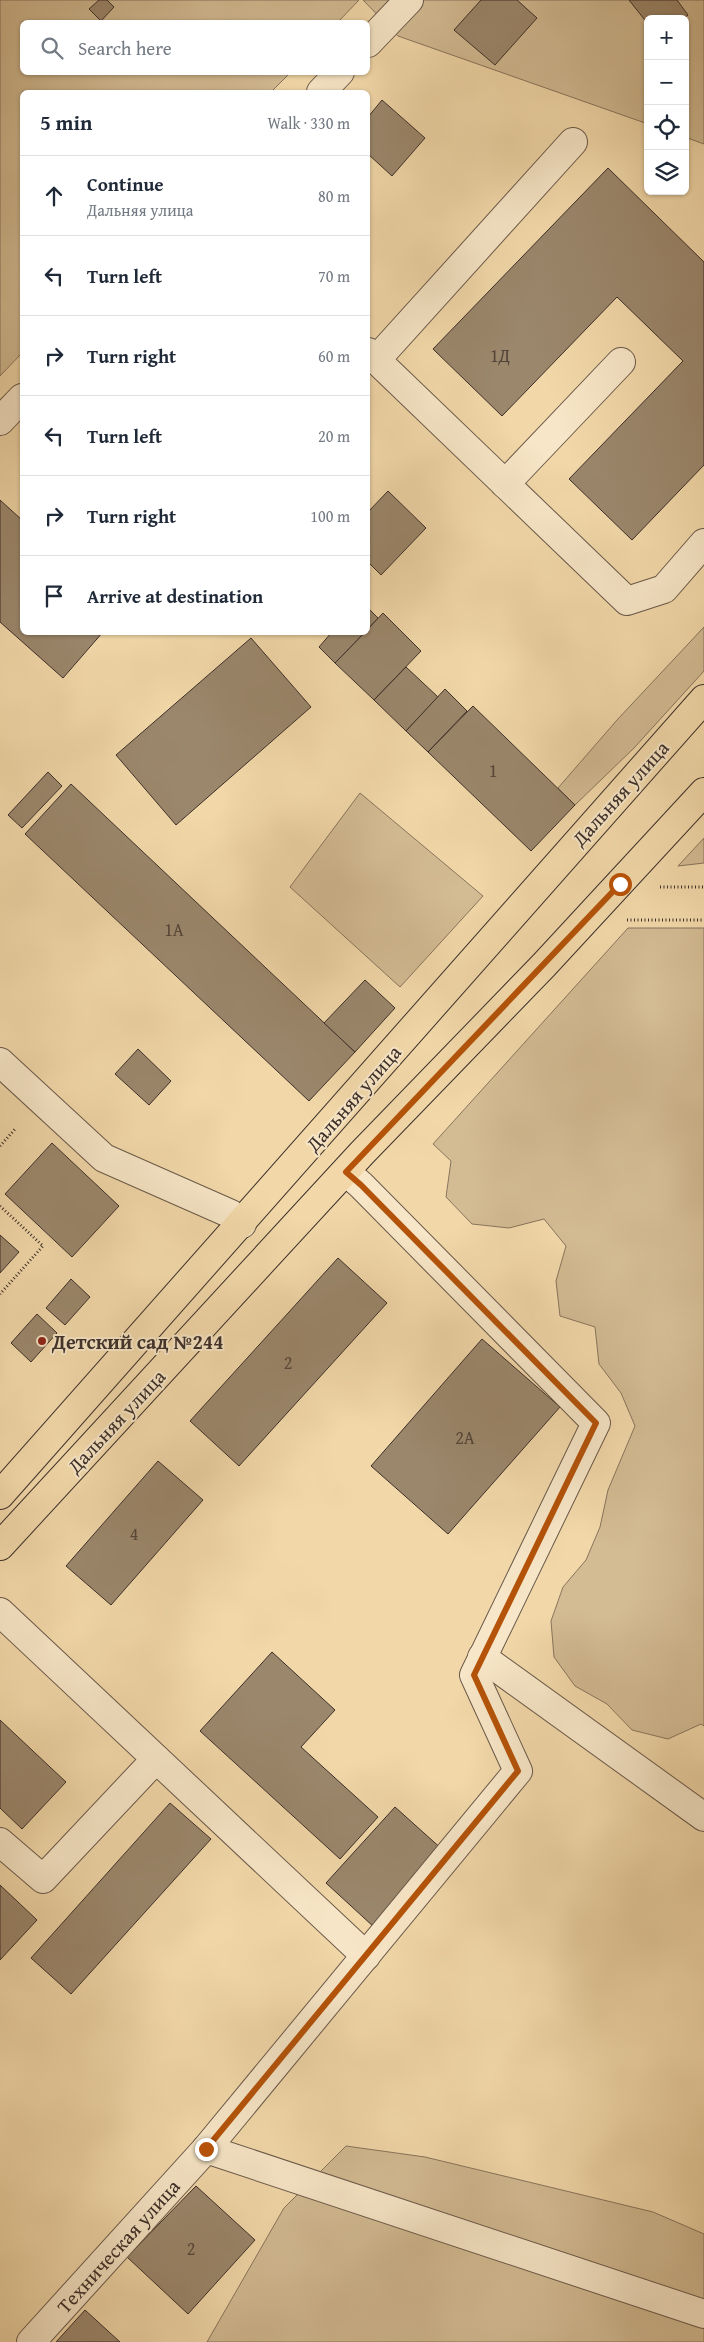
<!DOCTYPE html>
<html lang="en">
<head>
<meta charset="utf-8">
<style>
	:root { --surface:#fff; --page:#f6f6f7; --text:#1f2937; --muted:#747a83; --line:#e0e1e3 }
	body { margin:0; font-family:"Gentium Book Plus",serif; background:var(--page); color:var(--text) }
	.controls { position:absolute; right:15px; top:15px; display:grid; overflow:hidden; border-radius:8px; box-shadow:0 1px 4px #0004 }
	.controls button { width:45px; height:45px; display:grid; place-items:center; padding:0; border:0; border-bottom:1px solid var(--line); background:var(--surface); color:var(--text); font:25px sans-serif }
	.stop { position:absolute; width:15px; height:15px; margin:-11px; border:4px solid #b45309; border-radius:50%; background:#fff }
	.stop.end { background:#b45309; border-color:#fff; box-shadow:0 1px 5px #0008 }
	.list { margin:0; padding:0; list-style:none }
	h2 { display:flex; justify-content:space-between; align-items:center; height:65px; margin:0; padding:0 20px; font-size:21px }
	h2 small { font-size:16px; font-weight:400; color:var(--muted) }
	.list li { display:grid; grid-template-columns:32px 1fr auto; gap:15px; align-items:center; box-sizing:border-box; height:80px; padding:0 20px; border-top:1px solid var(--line) }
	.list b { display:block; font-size:19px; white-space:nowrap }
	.list p { margin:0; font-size:16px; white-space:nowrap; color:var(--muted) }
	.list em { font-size:16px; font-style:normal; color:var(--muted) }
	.icon { flex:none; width:28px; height:28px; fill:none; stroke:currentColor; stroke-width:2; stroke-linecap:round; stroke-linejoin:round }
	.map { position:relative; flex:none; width:704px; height:2342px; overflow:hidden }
	.search { position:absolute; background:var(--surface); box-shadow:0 1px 4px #0004; left:20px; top:20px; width:350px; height:55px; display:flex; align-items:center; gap:12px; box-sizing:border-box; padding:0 18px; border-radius:8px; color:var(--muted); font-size:19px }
	.panel { position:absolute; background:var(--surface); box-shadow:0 1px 4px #0004; left:20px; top:90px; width:350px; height:545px; border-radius:8px }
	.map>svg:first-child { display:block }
	.green { fill:#d3bb93; stroke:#88755e }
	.building { fill:#9b876c; stroke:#3c2f2a }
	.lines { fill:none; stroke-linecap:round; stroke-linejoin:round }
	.minor-casing { stroke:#6a594a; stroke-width:30 }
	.major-casing { stroke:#3c2f2a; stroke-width:30 }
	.path { stroke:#3c2f2a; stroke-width:3; stroke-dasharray:1 2.5; stroke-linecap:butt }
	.minor { stroke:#f7e6c7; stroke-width:28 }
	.major { stroke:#f2d8a9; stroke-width:28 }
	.route { stroke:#b45309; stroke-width:6 }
	.poi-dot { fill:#8f2418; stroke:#f7e6c7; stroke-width:2 }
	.labels { text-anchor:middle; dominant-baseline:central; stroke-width:4; stroke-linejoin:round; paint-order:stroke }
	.number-label { font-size:18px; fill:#54453a }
	.street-label { font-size:20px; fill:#3c2f2a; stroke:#f7e6c7 }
	.poi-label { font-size:20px; font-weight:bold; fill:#3c2f2a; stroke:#f7e6c7; text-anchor:start }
</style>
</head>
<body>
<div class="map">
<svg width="704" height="2342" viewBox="0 0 704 2342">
	<rect width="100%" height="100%" fill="#f2d8a9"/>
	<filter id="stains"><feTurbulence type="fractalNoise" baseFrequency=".004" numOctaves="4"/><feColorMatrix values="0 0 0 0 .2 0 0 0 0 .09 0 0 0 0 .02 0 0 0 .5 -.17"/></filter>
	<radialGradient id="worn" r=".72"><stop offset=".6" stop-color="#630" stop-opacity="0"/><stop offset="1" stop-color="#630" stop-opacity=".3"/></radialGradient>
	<g class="green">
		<polygon points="0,0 359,0 338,22 22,22 22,72 290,73 271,92 22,92 22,353 0,376"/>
		<polygon points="363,0 704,0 704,144 685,137 685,19 648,19 648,124 398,36"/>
		<polygon points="704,627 704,671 634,748 575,805 558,788 617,720"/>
		<polygon points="360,793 483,896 400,987 290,887"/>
		<polygon points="704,838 704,863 678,866"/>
		<polygon points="628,928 704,928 704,1726 701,1724 668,1739 632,1730 607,1704 575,1686 554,1657 551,1621 563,1587 586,1560 600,1527 608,1490 635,1426 621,1393 599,1364 595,1327 560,1316 556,1281 566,1246 544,1219 509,1228 472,1224 446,1197 451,1161 433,1144"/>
		<polygon points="346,2146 425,2157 653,2212 704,2234 704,2342 207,2342 284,2208"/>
	</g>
	<g class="building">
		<polygon points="99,0 107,0 114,7 101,21 89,9"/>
		<polygon points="481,0 517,0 537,18 495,65 454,30"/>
		<polygon points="629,0 677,0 688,15 683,19 648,19 648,24"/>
		<polygon points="382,100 425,138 392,176 368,154 368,117"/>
		<polygon points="608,168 704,262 704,465 632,540 569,479 683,361 617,297 502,416 433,349"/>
		<polygon points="388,491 426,528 381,575 368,562 368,512"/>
		<polygon points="0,500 22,520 22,632 103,632 63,678 0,622"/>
		<polygon points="368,608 378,618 368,629"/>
		<polygon points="383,613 421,651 374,700 335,663 365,632 368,632 368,629"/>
		<polygon points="332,632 365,632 335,663 319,647"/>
		<polygon points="251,638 311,707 176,825 116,755"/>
		<polygon points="406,667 438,697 406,731 374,700"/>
		<polygon points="445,689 467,711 428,752 406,731"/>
		<polygon points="473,706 575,805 531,851 428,752"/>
		<polygon points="48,772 62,786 22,828 8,815"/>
		<polygon points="71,784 355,1052 309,1101 25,834"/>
		<polygon points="365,980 395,1008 355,1052 324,1023"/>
		<polygon points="138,1049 171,1081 149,1105 115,1074"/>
		<polygon points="52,1143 119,1206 72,1257 5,1194"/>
		<polygon points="0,1235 19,1252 0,1273"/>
		<polygon points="338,1258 387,1303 239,1466 190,1421"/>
		<polygon points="71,1279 90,1297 65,1325 46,1308"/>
		<polygon points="37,1314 57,1333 31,1362 11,1343"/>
		<polygon points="482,1339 560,1407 448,1534 371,1466"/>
		<polygon points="158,1461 203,1500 111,1605 66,1566"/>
		<polygon points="272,1652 335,1710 301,1747 378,1817 340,1859 200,1731"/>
		<polygon points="0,1720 66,1782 22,1829 0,1808"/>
		<polygon points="170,1803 211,1839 71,1994 31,1958"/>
		<polygon points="395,1807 444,1851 375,1928 326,1883"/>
		<polygon points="0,1885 37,1920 0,1960"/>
		<polygon points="196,2186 255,2240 188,2314 127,2257"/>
		<polygon points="85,2310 120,2342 56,2342"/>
	</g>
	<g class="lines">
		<defs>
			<g id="minor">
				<polyline points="368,43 409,0"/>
				<polyline points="321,92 340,72"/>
				<polyline points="368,352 627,601 664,589 704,543"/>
				<polyline points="376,360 573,142"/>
				<polyline points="0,421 22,398"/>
				<polyline points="505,484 621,362"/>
				<polyline points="0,1062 104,1158 231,1214 242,1224"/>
				<polyline points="0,1612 366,1956"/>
				<polyline points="482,1657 704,1817"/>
				<polyline points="0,1842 43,1879 156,1759"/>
				<polyline points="206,2149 704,2314"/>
				<polyline points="31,2342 206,2149 518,1771 474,1675 596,1423 361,1185 346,1172"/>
			</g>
			<g id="major">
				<polyline points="0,1495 704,699"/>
				<polyline points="0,1546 362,1153 544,965 704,792"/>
			</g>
		</defs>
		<use href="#minor" class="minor-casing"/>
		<use href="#major" class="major-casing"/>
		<g class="path">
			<polyline points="660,887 704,887"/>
			<polyline points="627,920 704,920"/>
			<polyline points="0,1146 16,1128"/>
			<polyline points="0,1206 43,1246 0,1294"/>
		</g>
		<use href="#minor" class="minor"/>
		<use href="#major" class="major"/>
	</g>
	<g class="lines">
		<polyline class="route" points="206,2149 518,1771 474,1675 596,1423 361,1185 346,1172 620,884"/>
	</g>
	<circle class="poi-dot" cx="42" cy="1341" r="5"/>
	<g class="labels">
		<g class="number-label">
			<text x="500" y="355">1Д</text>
			<text x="493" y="770">1</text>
			<text x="174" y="929">1А</text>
			<text x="288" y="1362">2</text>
			<text x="465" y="1437">2А</text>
			<text x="134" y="1533">4</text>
			<text x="191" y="2248">2</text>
		</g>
		<g class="street-label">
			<text transform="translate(620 793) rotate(-48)">Дальняя улица</text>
			<text transform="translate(353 1098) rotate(-49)">Дальняя улица</text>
			<text transform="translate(116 1421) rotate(-47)">Дальняя улица</text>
			<text transform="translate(118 2246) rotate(-48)">Техническая улица</text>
		</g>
		<g class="poi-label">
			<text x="52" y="1341">Детский сад №244</text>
		</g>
	</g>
	<rect width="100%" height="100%" filter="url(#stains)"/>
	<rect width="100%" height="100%" fill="url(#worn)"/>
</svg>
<div class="controls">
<button>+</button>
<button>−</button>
<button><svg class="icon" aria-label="locate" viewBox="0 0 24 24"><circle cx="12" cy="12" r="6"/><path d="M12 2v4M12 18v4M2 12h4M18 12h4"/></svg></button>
<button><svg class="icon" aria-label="layers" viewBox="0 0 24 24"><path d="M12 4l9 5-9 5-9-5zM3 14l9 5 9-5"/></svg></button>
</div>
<div class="stop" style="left:620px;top:884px"></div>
<div class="stop end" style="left:206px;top:2149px"></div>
<div class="search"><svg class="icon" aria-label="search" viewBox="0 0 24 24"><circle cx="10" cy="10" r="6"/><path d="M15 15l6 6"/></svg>Search here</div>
<section class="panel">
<h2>5 min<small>Walk · 330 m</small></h2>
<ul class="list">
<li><svg class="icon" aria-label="ahead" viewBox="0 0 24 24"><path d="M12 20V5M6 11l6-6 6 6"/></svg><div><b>Continue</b><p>Дальняя улица</p></div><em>80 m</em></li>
<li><svg class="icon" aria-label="left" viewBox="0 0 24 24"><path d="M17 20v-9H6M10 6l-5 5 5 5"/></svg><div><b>Turn left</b></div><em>70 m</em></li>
<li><svg class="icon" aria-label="right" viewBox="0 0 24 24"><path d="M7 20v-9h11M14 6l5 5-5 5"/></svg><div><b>Turn right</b></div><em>60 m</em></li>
<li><svg class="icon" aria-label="left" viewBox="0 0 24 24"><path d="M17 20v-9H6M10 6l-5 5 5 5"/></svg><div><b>Turn left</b></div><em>20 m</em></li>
<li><svg class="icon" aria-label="right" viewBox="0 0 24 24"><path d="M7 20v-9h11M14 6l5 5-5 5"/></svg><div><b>Turn right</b></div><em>100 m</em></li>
<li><svg class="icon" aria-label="arrive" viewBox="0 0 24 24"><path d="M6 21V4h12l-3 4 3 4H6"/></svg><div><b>Arrive at destination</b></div></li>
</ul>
</section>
</div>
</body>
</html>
